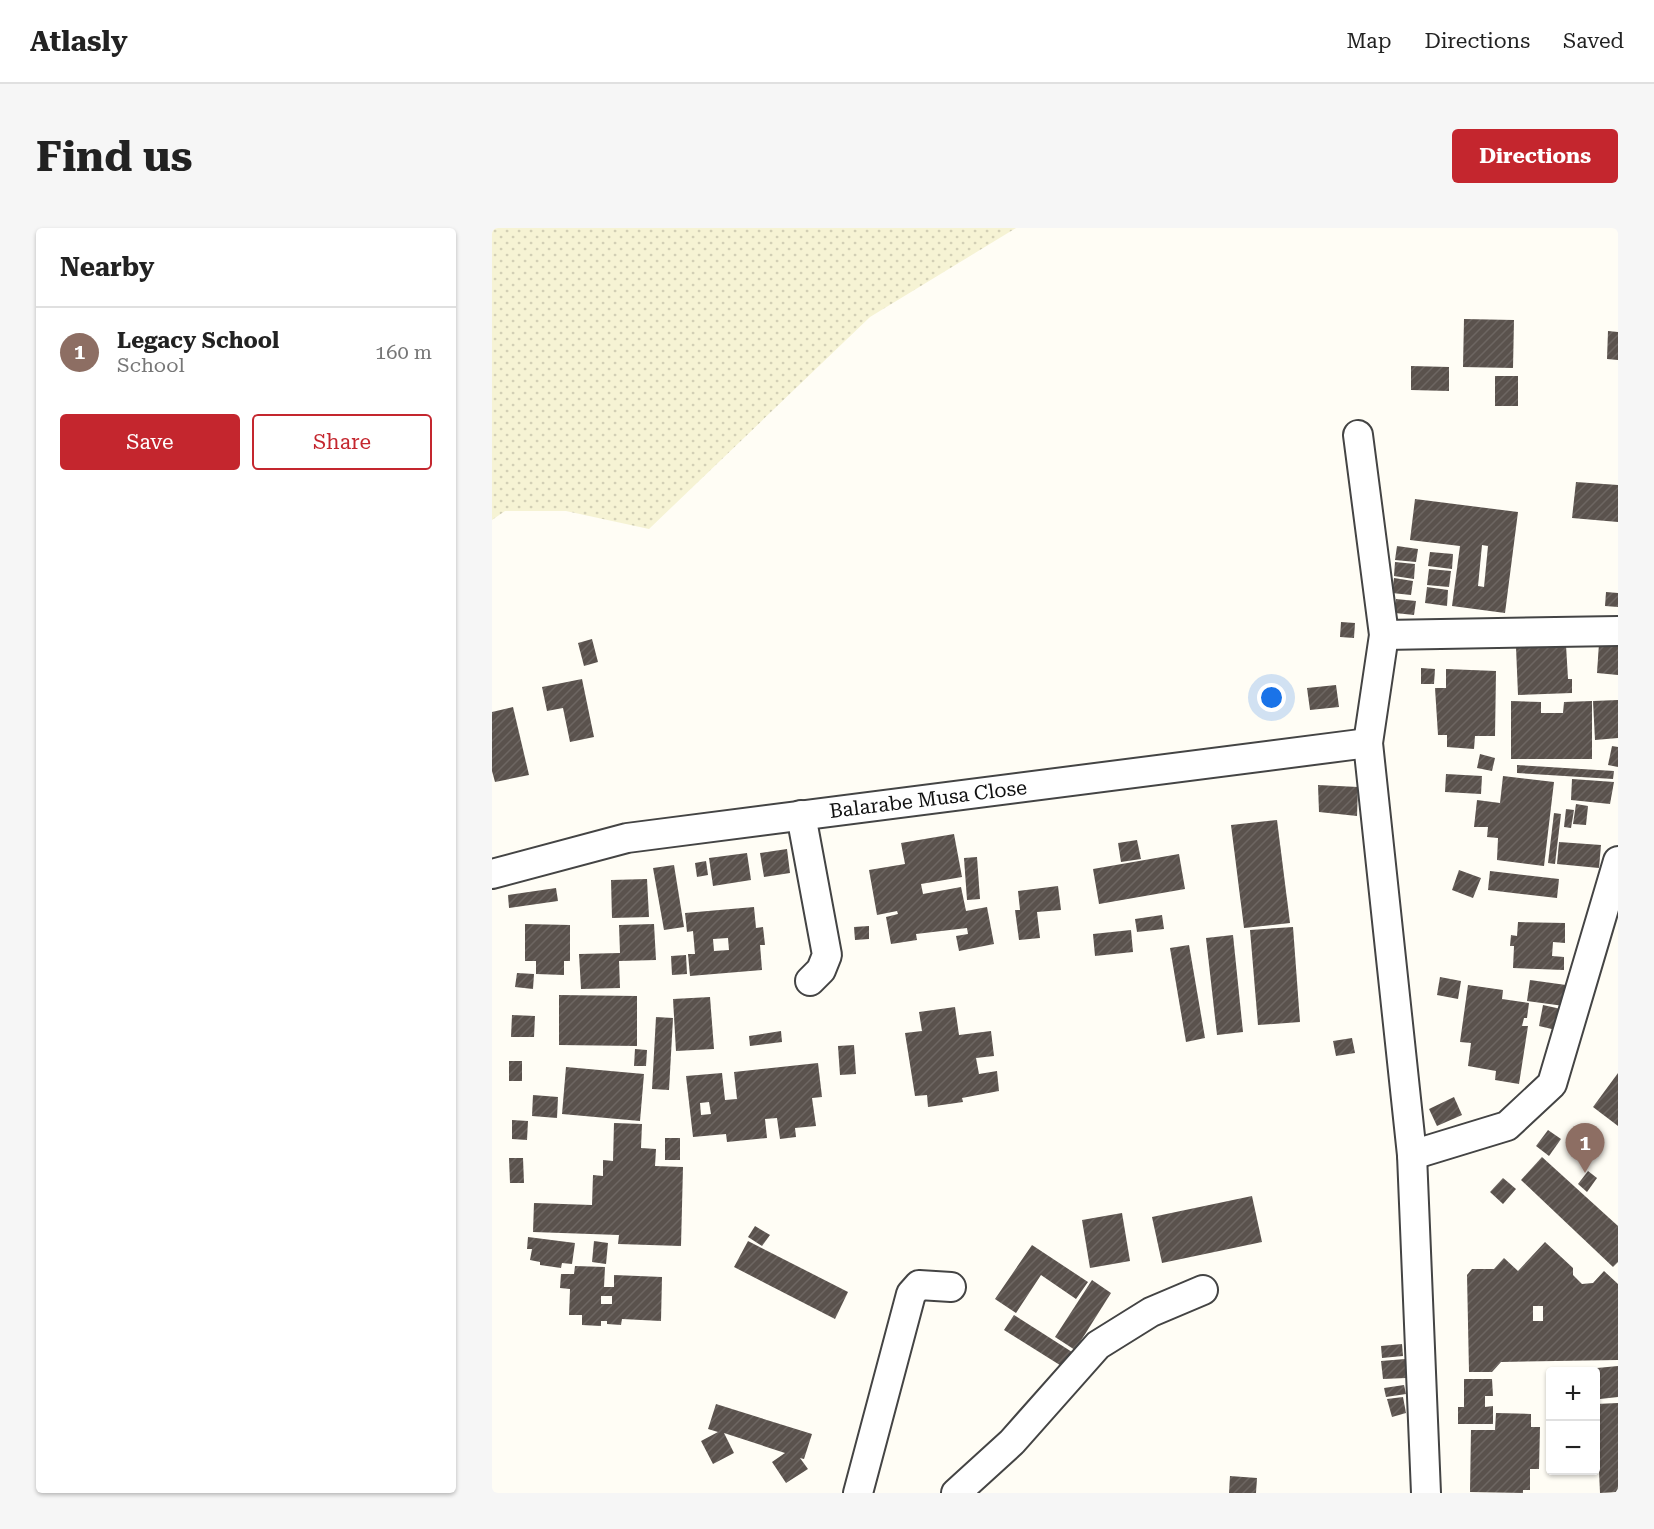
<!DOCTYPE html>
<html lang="en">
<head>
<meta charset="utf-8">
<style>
	:root { --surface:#fff; --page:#f6f6f6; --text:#222; --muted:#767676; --line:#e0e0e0; --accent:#c4262e }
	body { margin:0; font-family:"Roboto Serif",serif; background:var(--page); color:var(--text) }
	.controls { position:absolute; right:18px; bottom:18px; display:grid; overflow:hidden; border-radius:6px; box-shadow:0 2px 4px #0004 }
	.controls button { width:54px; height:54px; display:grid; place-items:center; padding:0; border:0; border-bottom:2px solid var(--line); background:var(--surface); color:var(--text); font:30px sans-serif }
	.you { position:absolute; left:780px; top:470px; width:21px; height:21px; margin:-15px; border:4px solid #fff; border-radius:50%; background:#1a73e8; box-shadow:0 0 0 9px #1a73e833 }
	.badge { display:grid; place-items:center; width:39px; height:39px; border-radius:50%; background:var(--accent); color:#fff; font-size:20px; font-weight:700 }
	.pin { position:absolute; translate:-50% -50px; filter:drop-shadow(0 2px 3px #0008) }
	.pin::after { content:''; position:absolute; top:32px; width:21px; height:18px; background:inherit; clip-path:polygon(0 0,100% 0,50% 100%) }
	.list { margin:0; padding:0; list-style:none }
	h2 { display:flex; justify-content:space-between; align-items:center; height:78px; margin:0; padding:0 24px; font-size:26px }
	h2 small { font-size:20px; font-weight:400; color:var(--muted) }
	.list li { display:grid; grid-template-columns:39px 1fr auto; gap:18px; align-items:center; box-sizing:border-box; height:90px; padding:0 24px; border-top:2px solid var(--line) }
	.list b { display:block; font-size:22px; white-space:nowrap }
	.list p { margin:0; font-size:20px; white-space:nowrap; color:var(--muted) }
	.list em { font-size:20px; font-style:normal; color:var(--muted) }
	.actions { display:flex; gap:12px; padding:18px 24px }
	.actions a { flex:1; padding:14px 0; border:2px solid var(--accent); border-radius:6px; text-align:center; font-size:21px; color:var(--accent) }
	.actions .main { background:var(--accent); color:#fff }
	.map { position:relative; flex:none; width:1126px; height:1265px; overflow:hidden; border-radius:6px }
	header { display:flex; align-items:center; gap:36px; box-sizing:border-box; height:84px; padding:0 30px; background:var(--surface); border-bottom:2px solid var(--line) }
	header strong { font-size:28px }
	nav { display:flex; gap:33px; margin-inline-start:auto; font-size:21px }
	.intro { display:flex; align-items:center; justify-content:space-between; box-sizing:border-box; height:144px; padding:0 36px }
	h1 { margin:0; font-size:42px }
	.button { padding:15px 27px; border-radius:6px; background:var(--accent); color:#fff; font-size:21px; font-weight:700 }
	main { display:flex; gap:36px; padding:0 36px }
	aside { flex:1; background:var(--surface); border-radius:6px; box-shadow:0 2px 4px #0004 }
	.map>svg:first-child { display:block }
	.farmland { fill:url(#farmland-dots) }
	.building { fill:url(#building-hatch); fill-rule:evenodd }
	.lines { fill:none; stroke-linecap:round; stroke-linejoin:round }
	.minor-casing { stroke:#444; stroke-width:32 }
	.minor { stroke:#fff; stroke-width:28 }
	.labels { text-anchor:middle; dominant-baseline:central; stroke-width:6; stroke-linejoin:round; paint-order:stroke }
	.street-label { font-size:20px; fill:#111; stroke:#fff }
</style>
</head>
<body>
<header>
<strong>Atlasly</strong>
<nav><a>Map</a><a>Directions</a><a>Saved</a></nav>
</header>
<div class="intro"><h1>Find us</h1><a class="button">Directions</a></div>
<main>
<aside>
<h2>Nearby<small></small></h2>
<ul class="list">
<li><span class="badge" style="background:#8d6e63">1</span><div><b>Legacy School</b><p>School</p></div><em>160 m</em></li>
</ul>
<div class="actions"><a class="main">Save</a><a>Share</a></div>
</aside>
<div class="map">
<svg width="1126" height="1265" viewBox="0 0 1126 1265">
	<defs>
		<pattern id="farmland-dots" width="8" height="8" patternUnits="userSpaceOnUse" patternTransform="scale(1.5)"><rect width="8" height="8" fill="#f6f3d4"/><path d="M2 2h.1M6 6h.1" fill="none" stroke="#d2cfb5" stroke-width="1.8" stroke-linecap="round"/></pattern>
		<pattern id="building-hatch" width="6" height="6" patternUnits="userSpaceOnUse" patternTransform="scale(1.5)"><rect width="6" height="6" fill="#5a524d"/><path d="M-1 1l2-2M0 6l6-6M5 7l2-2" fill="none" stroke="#6d6662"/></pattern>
	</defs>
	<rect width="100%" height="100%" fill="#fffdf5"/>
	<polygon class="farmland" points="0,0 524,0 378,89 157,301 74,283 13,283 0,292"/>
	<g class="building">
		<polygon points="972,91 1022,92 1021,140 971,139"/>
		<polygon points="1116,103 1126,104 1126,132 1115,131"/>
		<polygon points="919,138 957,139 957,163 919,162"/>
		<rect x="1003" y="148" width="23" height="30"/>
		<polygon points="1084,254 1126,257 1126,294 1080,290"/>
		<path d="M923,271l103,13 -13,101 -53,-7 8,-60 -50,-6zM990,317l6,1 -4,41 -6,-1z"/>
		<polygon points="905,318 926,321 924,334 903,332"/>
		<polygon points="938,324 961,326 960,341 936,338"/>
		<polygon points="903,334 923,336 922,351 902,348"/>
		<polygon points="937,341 959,343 957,359 935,357"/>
		<polygon points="902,350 921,353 919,367 900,365"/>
		<polygon points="935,359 956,362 955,378 933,375"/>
		<polygon points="1114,364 1126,365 1126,379 1113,378"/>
		<polygon points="904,371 924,373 922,387 903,385"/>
		<polygon points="849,394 863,395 862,410 848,409"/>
		<polygon points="100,411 106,434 92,438 86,415"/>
		<polygon points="1107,415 1126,417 1126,447 1105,445"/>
		<polygon points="1074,417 1076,451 1080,451 1080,465 1026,467 1024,419"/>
		<polygon points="929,440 943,441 942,456 929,456"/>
		<polygon points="954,441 1004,443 1003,508 983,508 982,521 955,519 955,507 946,507 943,460 954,460"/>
		<polygon points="90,451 102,509 78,514 71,480 55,483 50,459"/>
		<polygon points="844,457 847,479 818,482 815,460"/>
		<polygon points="1126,472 1126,510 1103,512 1101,473"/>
		<polygon points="1019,473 1049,474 1049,485 1071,485 1072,474 1100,473 1100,531 1019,531"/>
		<polygon points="21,479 37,547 3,554 0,543 0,484"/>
		<polygon points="1120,518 1126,519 1126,539 1116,537"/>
		<polygon points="988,526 1003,530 1000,543 985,540"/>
		<polygon points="1025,537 1122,543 1121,551 1025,545"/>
		<polygon points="954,546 990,548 989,566 953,564"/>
		<polygon points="1011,548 1062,554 1052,638 1005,632 1006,610 995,609 996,599 982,599 985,572 1008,575"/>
		<polygon points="1080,551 1122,554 1118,576 1079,572"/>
		<polygon points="826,557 866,559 865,588 827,584"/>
		<polygon points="1084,576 1096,578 1094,597 1081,596"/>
		<polygon points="1074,581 1082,582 1079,600 1072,599"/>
		<polygon points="1062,585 1069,586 1063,636 1056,635"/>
		<polygon points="785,592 798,695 752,700 739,597"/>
		<polygon points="462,606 470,649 429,656 431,666 469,659 474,683 495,679 502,716 467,723 464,708 476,706 475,700 424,706 425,712 399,716 394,689 406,686 405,683 385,687 377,642 413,636 409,615"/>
		<polygon points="645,612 649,631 629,634 626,615"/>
		<polygon points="1067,614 1109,617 1107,640 1065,636"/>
		<polygon points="295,621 298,645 272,649 268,625"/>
		<polygon points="255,625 259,652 221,658 217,630"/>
		<polygon points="687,626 693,661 607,676 601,641"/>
		<polygon points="485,629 488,671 475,672 472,630"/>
		<polygon points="214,633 216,647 205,649 203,635"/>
		<polygon points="182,637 192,699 172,702 161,640"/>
		<polygon points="967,642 989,650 981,670 960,662"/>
		<polygon points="998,643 1067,651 1065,670 996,662"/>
		<polygon points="155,651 157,689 120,690 119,652"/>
		<polygon points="566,658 569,682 545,684 548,710 527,712 523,682 528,682 526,663"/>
		<polygon points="64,660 66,673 17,680 16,667"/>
		<path d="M262,679l2,21 7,-1 2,18h-5l2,25 -72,6 -2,-22h7l-2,-23 -6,1 -2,-19zM236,710l1,12 -15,1 -1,-12z"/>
		<polygon points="670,687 672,701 645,704 643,691"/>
		<polygon points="1026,694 1073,695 1073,715 1061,714 1060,728 1072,729 1072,742 1021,740 1022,718 1018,718 1019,707 1025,708"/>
		<polygon points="33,696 78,697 78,733 72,733 72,747 44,746 44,733 33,733"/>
		<polygon points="162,696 164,732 127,733 128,760 89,761 87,726 128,725 127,697"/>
		<polygon points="377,698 377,711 363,712 362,699"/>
		<polygon points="801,699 808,794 766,797 758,702"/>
		<polygon points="639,702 641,724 603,728 601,706"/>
		<polygon points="741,707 751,804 725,807 714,710"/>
		<polygon points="697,717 713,810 694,814 678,720"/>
		<polygon points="194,727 195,746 180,747 179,728"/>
		<polygon points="25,745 42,746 41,761 23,759"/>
		<polygon points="948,749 969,753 966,771 945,767"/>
		<polygon points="1038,752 1074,757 1072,778 1035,773"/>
		<polygon points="976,757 1011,762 1010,771 1037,775 1035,790 1032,790 1030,798 1036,798 1027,856 1003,852 1004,843 976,838 979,815 968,814"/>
		<polygon points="67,767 145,768 145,818 67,817"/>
		<polygon points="218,769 222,821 184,823 181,771"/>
		<polygon points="1051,777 1069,781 1064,802 1047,798"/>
		<polygon points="463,779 467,807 499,803 502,828 484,830 487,846 505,843 507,863 470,870 471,874 436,879 435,867 423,868 413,805 430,803 427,784"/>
		<polygon points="20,787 43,788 42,809 19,809"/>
		<polygon points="164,789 181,790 177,862 160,861"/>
		<polygon points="289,803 290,814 258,818 257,808"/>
		<polygon points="860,810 863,825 844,828 841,813"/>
		<polygon points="362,817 364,846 348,847 346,818"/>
		<polygon points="143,821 155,822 154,838 142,838"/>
		<rect x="17" y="833" width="13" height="20"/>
		<path d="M326,835l4,34 -10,1 4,28 -21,2 1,9 -16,2 -3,-21 -12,1 2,19 -40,4 -1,-8 -33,3 -7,-61 36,-3 3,27 12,-1 -3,-27zM217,874l2,12 -10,1 -1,-12z"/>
		<polygon points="74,839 152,846 148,893 70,886"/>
		<polygon points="1126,845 1126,898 1101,879"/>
		<polygon points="41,867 66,869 65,890 40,888"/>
		<polygon points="962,869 970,887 945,898 937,881"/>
		<polygon points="20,892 36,893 35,912 20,911"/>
		<polygon points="122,895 150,896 149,920 164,921 163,938 191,939 189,1018 126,1016 127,1007 41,1004 42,975 100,977 101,947 111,948 111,932 121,933"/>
		<polygon points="1056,902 1069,911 1057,928 1044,918"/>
		<rect x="173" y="910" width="15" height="22"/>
		<polygon points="1050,929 1126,998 1126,1034 1121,1039 1029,952"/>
		<polygon points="17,930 31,930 32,955 18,955"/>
		<polygon points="1096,943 1105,950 1095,964 1086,956"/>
		<polygon points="1011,950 1024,961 1011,976 998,964"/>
		<polygon points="760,968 770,1014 670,1035 660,989"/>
		<polygon points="630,985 638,1033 598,1040 590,992"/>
		<polygon points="263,998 278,1007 270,1018 256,1009"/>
		<polygon points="36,1009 83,1015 80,1036 70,1035 69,1040 48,1037 48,1034 38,1032 40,1021 35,1021"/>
		<polygon points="102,1013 116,1015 114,1036 100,1034"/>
		<polygon points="256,1013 356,1064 343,1091 242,1039"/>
		<path d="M1053,1014l28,26v7l9,9 11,-1 11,-12 14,13v76l-117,2 -9,10h-23l-2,-97 5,-6h22l10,-11 14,13zM1041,1078h10v15h-10z"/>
		<polygon points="540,1017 596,1054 584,1071 549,1047 524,1085 503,1071"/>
		<path d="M83,1038l30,1 -1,20h10v-12l48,2 -1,44 -39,-2 -1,6 -14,-1v-3h-6v5l-19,-1v-10h-13l1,-26 -10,-1 1,-14h13zM109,1068h11v8h-11z"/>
		<polygon points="600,1052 619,1065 583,1122 563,1109"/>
		<polygon points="522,1087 580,1124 571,1139 512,1102"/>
		<polygon points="910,1116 911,1128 890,1130 889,1118"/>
		<polygon points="913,1131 914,1150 891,1151 889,1133"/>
		<polygon points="1126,1138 1126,1169 1108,1171 1105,1140"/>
		<polygon points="1055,1146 1058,1146 1058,1178 1057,1178"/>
		<polygon points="972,1151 1000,1151 1001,1168 993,1168 993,1179 1001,1178 1001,1196 966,1196 966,1179 972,1179"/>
		<polygon points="912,1157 914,1166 894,1169 892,1160"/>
		<polygon points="911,1169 914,1185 900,1189 895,1171"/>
		<polygon points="1126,1175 1126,1264 1108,1265 1104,1176"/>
		<polygon points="224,1176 320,1206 312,1231 308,1230 316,1241 294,1255 280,1234 293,1225 232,1205 242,1225 221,1236 209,1213 226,1204 216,1201"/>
		<polygon points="1004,1185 1039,1186 1039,1199 1048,1199 1047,1241 1038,1241 1038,1262 1031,1262 1031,1265 978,1264 979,1202 1003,1202"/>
		<polygon points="738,1248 765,1250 764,1265 737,1265"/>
	</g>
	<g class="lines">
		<defs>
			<g id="minor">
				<polyline points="866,207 892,407 876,515 920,927 934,1265"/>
				<polyline points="892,407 1126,403"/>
				<polyline points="309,587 335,727 329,742 318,753"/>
				<polyline points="0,646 135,610 876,515"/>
				<polyline points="920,927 1015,898 1060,856 1126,633"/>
				<polyline points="366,1265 419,1066 427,1057 459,1059"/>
				<polyline points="464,1265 520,1214 606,1117 659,1084 711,1062"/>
			</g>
		</defs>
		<use href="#minor" class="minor-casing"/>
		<use href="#minor" class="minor"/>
	</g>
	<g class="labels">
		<g class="street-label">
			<text transform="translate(436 571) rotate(-7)">Balarabe Musa Close</text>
		</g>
	</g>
</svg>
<div class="controls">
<button>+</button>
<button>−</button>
</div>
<div class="you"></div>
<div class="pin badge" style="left:1093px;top:945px;background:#8d6e63">1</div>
</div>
</main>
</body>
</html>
